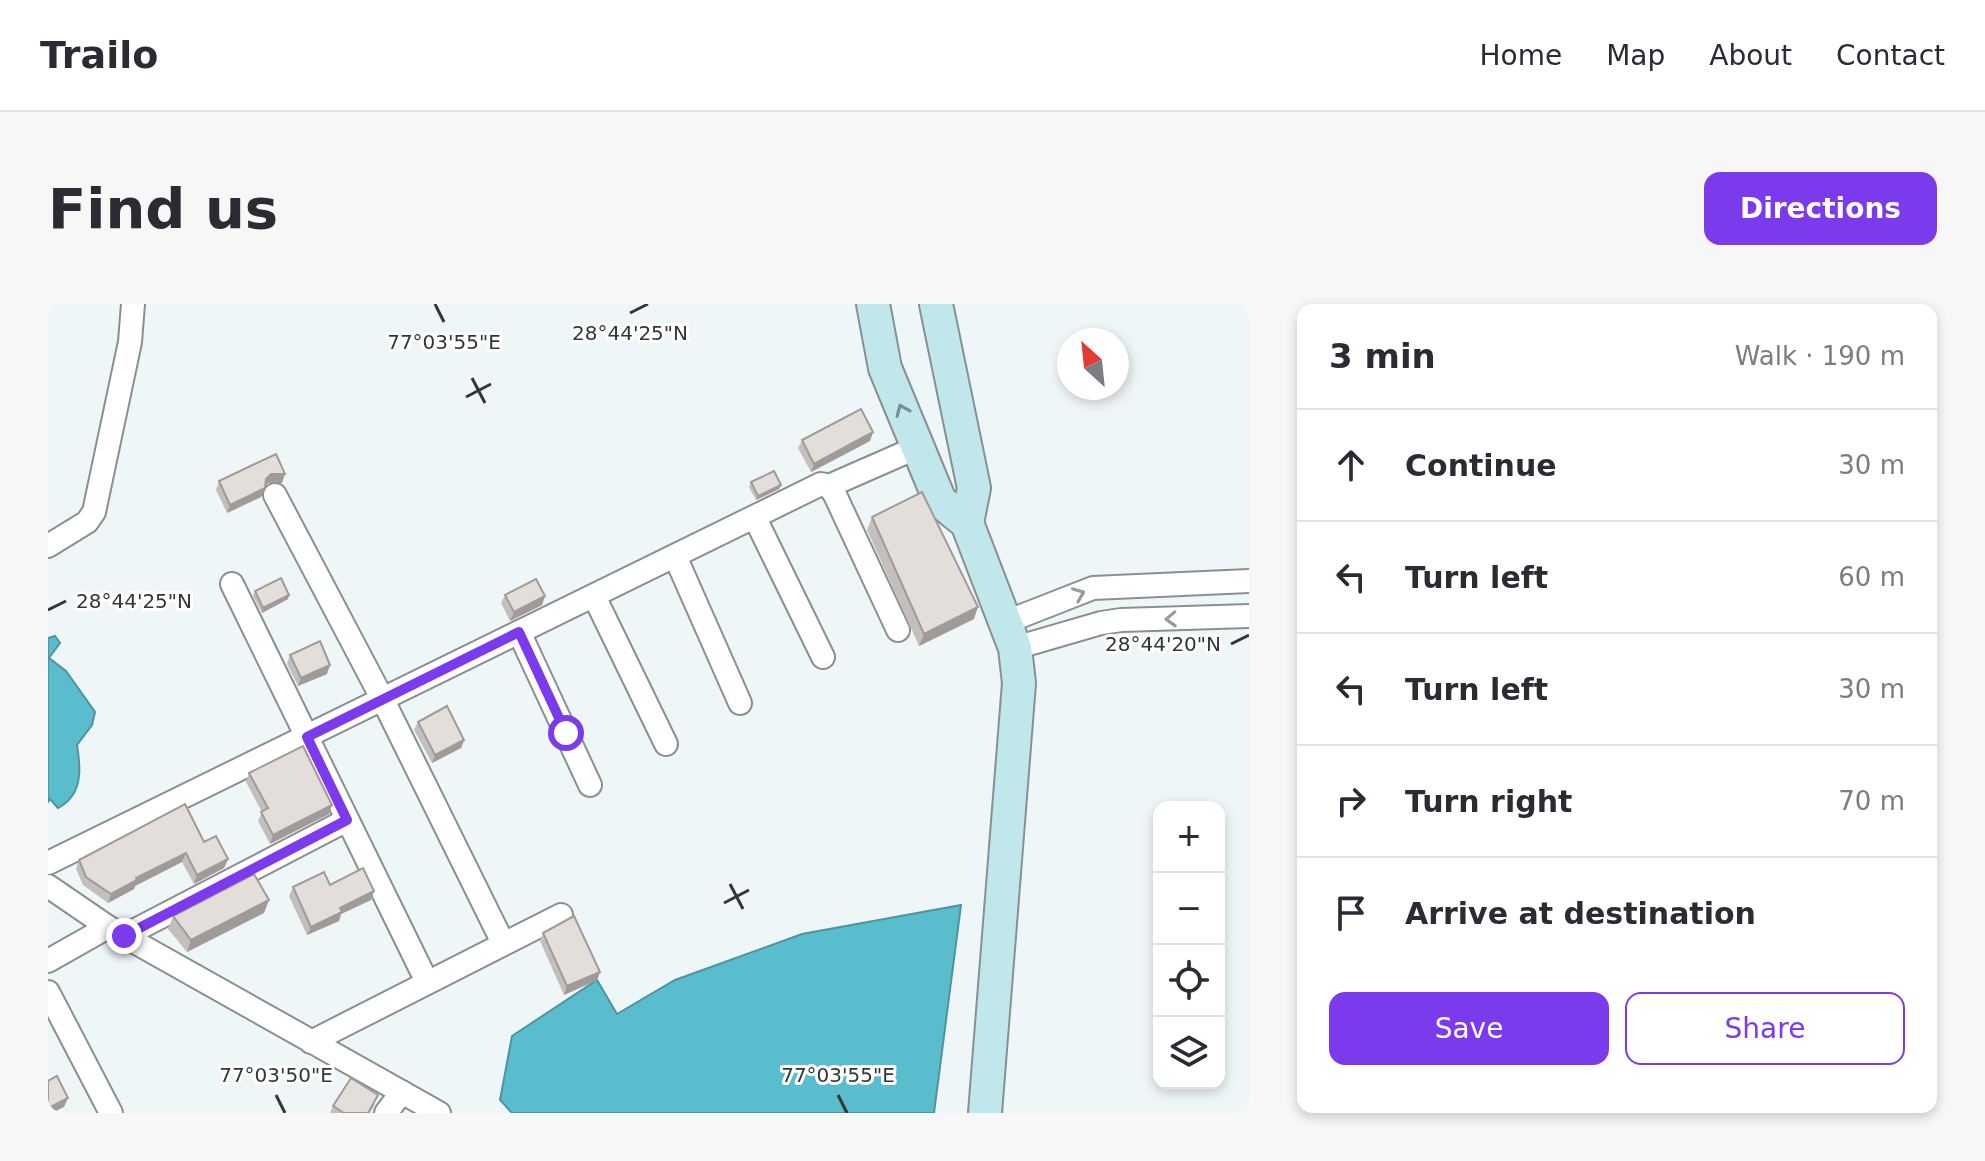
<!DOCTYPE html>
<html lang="en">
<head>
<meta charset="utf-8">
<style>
	:root { --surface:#fff; --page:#f7f7f7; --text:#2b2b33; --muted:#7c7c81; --line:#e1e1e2; --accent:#7c3aed }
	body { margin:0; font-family:"DejaVu Sans",sans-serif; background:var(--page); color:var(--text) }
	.controls { position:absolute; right:24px; bottom:24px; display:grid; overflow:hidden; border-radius:16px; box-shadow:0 4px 12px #0003 }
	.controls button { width:72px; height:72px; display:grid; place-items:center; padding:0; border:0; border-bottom:2px solid var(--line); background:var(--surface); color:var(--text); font:40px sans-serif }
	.compass { position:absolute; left:1009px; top:24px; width:72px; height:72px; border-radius:50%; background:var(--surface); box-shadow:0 4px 12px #0003; rotate:333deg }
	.stop { position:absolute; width:24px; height:24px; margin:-18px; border:6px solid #7c3aed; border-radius:50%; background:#fff }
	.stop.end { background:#7c3aed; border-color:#fff; box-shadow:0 2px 8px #0008 }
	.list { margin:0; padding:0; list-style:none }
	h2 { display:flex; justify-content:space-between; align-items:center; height:104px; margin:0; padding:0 32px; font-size:34px }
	h2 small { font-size:26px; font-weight:400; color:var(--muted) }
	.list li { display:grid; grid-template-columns:52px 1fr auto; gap:24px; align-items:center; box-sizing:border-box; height:112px; padding:0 32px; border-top:2px solid var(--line) }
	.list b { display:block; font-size:30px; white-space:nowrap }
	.list em { font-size:26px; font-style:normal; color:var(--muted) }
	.actions { display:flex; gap:16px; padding:24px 32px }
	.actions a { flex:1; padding:18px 0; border:2px solid var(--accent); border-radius:16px; text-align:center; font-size:28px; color:var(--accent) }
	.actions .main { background:var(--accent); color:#fff }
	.icon { flex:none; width:44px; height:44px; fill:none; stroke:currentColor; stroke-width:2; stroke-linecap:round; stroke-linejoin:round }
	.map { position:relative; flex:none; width:1201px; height:809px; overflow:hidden; border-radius:16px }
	header { display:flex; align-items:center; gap:48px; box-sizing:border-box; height:112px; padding:0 40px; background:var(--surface); border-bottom:2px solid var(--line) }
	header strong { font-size:38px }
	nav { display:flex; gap:44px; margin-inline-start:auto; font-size:28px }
	.intro { display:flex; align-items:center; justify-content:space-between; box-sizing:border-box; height:192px; padding:0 48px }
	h1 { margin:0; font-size:56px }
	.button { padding:20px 36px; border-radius:16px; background:var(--accent); color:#fff; font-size:28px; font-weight:700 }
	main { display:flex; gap:48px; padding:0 48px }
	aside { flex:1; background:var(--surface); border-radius:16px; box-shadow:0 4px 12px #0003 }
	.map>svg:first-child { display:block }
	.water { fill:#5abdce; stroke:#4e94a0; stroke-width:2 }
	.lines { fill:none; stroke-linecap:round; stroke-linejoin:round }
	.street-casing { stroke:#899091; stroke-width:26 }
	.secondary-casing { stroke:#899091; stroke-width:36 }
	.street { stroke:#fff; stroke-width:22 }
	.secondary { stroke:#c0e7ec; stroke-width:32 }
	.wall { fill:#c4bfbc }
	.shaded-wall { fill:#a09b99 }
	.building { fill:#e4dedb; stroke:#a09b99; stroke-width:2 }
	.oneway { stroke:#7a8e91 }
	.oneway2 { stroke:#999a9a }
	.route { stroke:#7c3aed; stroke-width:10 }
	.ticks { fill:none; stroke:#333636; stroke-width:3 }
	.ticks-label { font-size:20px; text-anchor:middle; fill:#333636; stroke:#fff; stroke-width:6; stroke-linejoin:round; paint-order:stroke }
</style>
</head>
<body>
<header>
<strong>Trailo</strong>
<nav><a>Home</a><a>Map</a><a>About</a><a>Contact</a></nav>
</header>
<div class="intro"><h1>Find us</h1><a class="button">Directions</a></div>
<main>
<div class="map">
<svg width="1201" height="809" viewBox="0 0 1201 809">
	<rect width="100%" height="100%" fill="#eff6f7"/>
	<g class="water">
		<path d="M7,332l5,7 -11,15 17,13 29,41 -3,13 -15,20c4,24 6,50 -19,63l-8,-9 -2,3v-164z"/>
		<polygon points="913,601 886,809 464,809 452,796 464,732 549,676 569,710 627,676 754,630"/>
	</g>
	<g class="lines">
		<defs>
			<g id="street">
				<polyline points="781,182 870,143"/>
				<polyline points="227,191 335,396 455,639"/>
				<polyline points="707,214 775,353"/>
				<polyline points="0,242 39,218 46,208 82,38 85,0"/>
				<polyline points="627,252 692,399"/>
				<polyline points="184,280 379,678"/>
				<polyline points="546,292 618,440"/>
				<polyline points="958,318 1045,284 1201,277"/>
				<polyline points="471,328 542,481"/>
				<polyline points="967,344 1053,319 1073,316 1201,312"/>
				<polyline points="0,559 773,180 781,182 787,191 850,326"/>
				<polyline points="0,582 60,623 391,809"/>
				<polyline points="76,632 299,516"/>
				<polyline points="0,657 60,623"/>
				<polyline points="0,688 63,809"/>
				<polyline points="263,738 513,611"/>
				<polyline points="338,809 354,788"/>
			</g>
			<g id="secondary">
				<polyline points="825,0 837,64 892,197 919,219 967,344 971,379 937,809"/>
				<polyline points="888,0 926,184 919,219"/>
			</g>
		</defs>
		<use href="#street" class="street-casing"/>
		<use href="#secondary" class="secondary-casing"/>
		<use href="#street" class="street"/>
		<use href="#secondary" class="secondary"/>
	</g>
	<g class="wall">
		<polygon points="825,128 822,137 763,168 750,144 754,136"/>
		<polygon points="171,177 234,179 220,179 217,182 213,193 179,209 168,186"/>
		<polygon points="703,178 733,181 731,185 708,196 701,183"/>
		<polygon points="824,213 926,315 871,342 819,226"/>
		<polygon points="207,287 241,291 240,295 214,309 205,292"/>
		<polygon points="457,291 497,292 494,301 462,317 453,299"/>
		<polygon points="242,351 279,370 250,382 239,360"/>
		<polygon points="370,418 416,436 413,444 384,459 366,426"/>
		<polygon points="201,469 284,501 281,510 222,540 210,517 214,508 198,478"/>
		<polygon points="156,538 180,555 176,564 146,580 134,558 87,582 86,585 60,599 35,581 28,565 31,556"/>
		<polygon points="282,581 326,587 323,596 293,610 291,617 259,631 241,592 245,583"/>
		<polygon points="216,609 139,648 120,625 125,612"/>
		<polygon points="495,629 552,668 549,676 516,691 492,637"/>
		<polygon points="327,800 322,809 282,809 285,802"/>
	</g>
	<g class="shaded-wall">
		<polygon points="825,128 822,137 763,168 766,160"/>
		<polygon points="223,170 237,170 234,179 220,179 215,184 218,175"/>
		<polygon points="733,181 731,185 708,196 710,192"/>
		<polygon points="217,184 213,193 179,209 182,201"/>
		<polygon points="241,291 240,295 214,309 215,304"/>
		<polygon points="497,292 494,301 462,317 466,308"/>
		<polygon points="930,303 926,315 871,342 876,330"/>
		<polygon points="282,361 279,370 250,382 253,374"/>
		<polygon points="416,436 413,444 384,459 387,451"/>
		<polygon points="284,501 281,510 222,540 225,531"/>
		<polygon points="138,549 134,558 87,582 86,585 60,599 63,590 88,574"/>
		<polygon points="180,555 176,564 146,580 149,571"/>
		<polygon points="326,587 323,596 293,610 291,617 259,631 263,623 292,604"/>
		<polygon points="221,596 216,609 139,648 143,636"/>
		<polygon points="552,668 549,676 516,691 519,682"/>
		<polygon points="20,794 16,803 4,809 0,809 0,804"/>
	</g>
	<g class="building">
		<polygon points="813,105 825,128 766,160 754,136"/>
		<polygon points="228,150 237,170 223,170 218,175 217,184 182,201 171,177"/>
		<polygon points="726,167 733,181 710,192 703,178"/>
		<polygon points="874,188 930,303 876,330 824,213"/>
		<polygon points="233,274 241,291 215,304 207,287"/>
		<polygon points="488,275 497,292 466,308 457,291"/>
		<polygon points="272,337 282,361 253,374 242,351"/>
		<polygon points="399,402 416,436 387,451 370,418"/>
		<polygon points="255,442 284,501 225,531 213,508 220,504 201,469"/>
		<polygon points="137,500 156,538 168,532 180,555 149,571 138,549 88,574 89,576 63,590 38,573 31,556"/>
		<polygon points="315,564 326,587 292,604 294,608 263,623 245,583 276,568 282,581"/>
		<polygon points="206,570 221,596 143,636 125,612"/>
		<polygon points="526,612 552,668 519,682 495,629"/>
		<polygon points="9,772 20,794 0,804 0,777"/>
		<polygon points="303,774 330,791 320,809 296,809 285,802"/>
	</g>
	<defs><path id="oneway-chevron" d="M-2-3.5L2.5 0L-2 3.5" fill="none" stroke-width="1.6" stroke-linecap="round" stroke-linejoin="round" transform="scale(2)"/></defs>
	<use class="oneway" href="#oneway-chevron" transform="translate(854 106) rotate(-113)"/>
	<g class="oneway2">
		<use href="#oneway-chevron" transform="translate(1031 290) rotate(-22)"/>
		<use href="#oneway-chevron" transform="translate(1123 315) rotate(178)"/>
	</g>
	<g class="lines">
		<polyline class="route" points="76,632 299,516 259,433 471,328 518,429"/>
	</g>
	<path class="ticks" d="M387,0l9,18M582,9l18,-9M424,74l13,25M418,93l25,-13M0,306l18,-9M1183,340l18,-9M682,580l13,25M676,599l25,-13M228,791l9,18M790,791l9,18"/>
	<g class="ticks-label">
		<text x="582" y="36">28°44'25"N</text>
		<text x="396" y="45">77°03'55"E</text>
		<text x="86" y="304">28°44'25"N</text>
		<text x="1115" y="347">28°44'20"N</text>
		<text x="228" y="778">77°03'50"E</text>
		<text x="790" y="778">77°03'55"E</text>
	</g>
</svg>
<div class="controls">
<button>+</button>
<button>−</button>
<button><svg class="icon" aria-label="locate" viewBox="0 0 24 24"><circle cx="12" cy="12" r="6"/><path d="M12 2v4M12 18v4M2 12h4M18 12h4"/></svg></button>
<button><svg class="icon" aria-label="layers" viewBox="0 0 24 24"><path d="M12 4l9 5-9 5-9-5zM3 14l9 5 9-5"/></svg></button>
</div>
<svg class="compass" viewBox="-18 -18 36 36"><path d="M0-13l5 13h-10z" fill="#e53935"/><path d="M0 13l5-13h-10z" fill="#7c7c81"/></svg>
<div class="stop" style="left:518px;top:429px"></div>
<div class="stop end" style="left:76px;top:632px"></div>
</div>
<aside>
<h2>3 min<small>Walk · 190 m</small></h2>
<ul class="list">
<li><svg class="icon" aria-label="ahead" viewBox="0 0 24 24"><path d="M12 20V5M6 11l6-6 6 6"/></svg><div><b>Continue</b></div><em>30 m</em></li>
<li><svg class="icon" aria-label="left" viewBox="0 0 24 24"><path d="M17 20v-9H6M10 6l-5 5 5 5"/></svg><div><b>Turn left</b></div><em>60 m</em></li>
<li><svg class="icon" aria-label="left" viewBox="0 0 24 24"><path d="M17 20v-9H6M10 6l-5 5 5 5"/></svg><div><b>Turn left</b></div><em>30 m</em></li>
<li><svg class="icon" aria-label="right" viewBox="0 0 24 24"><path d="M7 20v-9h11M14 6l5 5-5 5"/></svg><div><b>Turn right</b></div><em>70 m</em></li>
<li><svg class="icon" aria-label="arrive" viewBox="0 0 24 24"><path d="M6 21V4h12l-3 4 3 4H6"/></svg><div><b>Arrive at destination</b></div></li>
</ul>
<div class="actions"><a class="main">Save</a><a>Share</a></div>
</aside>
</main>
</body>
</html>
